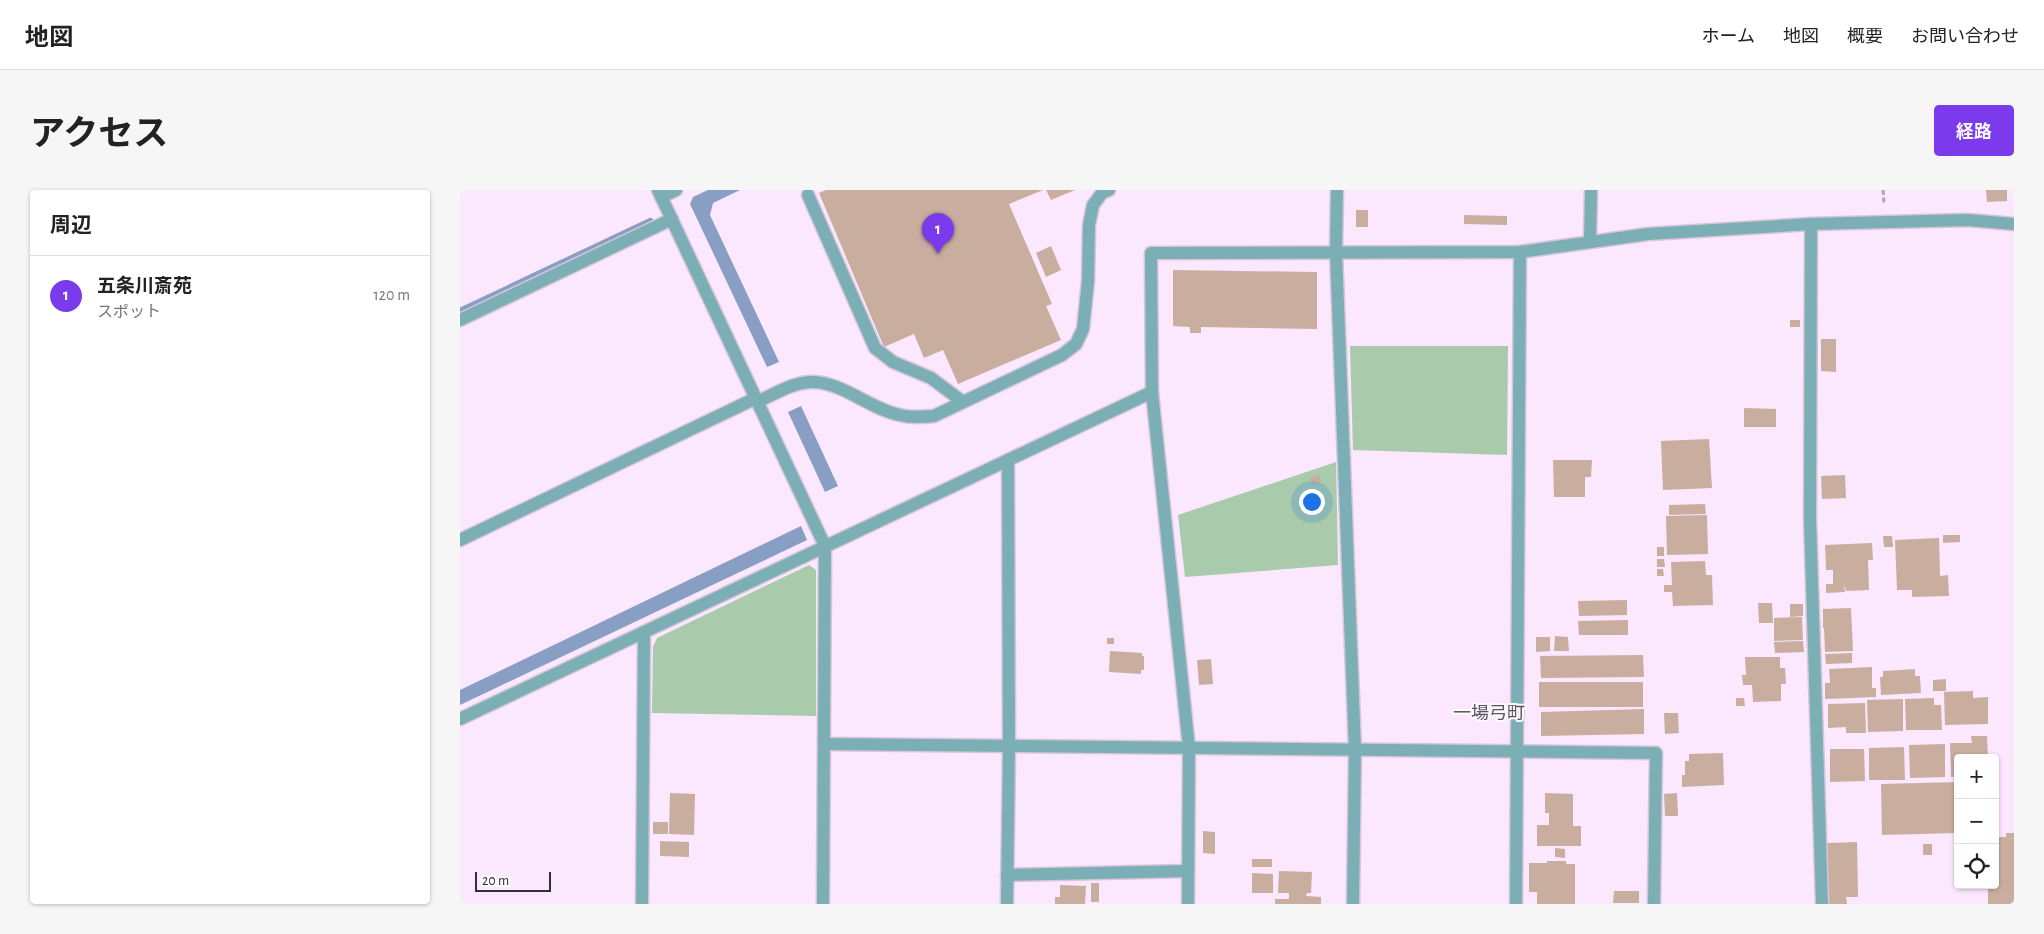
<!DOCTYPE html>
<html lang="ja">
<head>
<meta charset="utf-8">
<style>
	:root { --surface:#fff; --page:#f6f6f6; --text:#222; --muted:#767676; --line:#e0e0e0; --accent:#7c3aed }
	body { margin:0; font-family:"Alegreya Sans","Noto Sans JP",sans-serif; background:var(--page); color:var(--text) }
	.controls { position:absolute; right:15px; bottom:15px; display:grid; overflow:hidden; border-radius:5px; box-shadow:0 1px 4px #0004 }
	.controls button { width:45px; height:45px; display:grid; place-items:center; padding:0; border:0; border-bottom:1px solid var(--line); background:var(--surface); color:var(--text); font:25px sans-serif }
	.scale { position:absolute; left:15px; bottom:12px; width:76px; box-sizing:border-box; padding-left:5px; border:2px solid #342d36; border-top:0; font-size:14px; line-height:18px; white-space:nowrap; color:#342d36; -webkit-text-stroke:4px #fcfcfc; paint-order:stroke }
	.you { position:absolute; left:851px; top:311px; width:18px; height:18px; margin:-12px; border:4px solid #fff; border-radius:50%; background:#1a73e8; box-shadow:0 0 0 8px #1a73e833 }
	.badge { display:grid; place-items:center; width:32px; height:32px; border-radius:50%; background:var(--accent); color:#fff; font-size:16px; font-weight:700 }
	.pin { position:absolute; translate:-50% -41px; filter:drop-shadow(0 1px 2px #0008) }
	.pin::after { content:''; position:absolute; top:26px; width:18px; height:15px; background:inherit; clip-path:polygon(0 0,100% 0,50% 100%) }
	.list { margin:0; padding:0; list-style:none }
	h2 { display:flex; justify-content:space-between; align-items:center; height:65px; margin:0; padding:0 20px; font-size:21px }
	h2 small { font-size:16px; font-weight:400; color:var(--muted) }
	.list li { display:grid; grid-template-columns:32px 1fr auto; gap:15px; align-items:center; box-sizing:border-box; height:80px; padding:0 20px; border-top:1px solid var(--line) }
	.list b { display:block; font-size:19px; white-space:nowrap }
	.list p { margin:0; font-size:16px; white-space:nowrap; color:var(--muted) }
	.list em { font-size:16px; font-style:normal; color:var(--muted) }
	.icon { flex:none; width:28px; height:28px; fill:none; stroke:currentColor; stroke-width:2; stroke-linecap:round; stroke-linejoin:round }
	.map { position:relative; flex:none; width:1554px; height:714px; overflow:hidden; border-radius:5px }
	header { display:flex; align-items:center; gap:30px; box-sizing:border-box; height:70px; padding:0 25px; background:var(--surface); border-bottom:1px solid var(--line) }
	header strong { font-size:24px }
	nav { display:flex; gap:28px; margin-inline-start:auto; font-size:18px }
	.intro { display:flex; align-items:center; justify-content:space-between; box-sizing:border-box; height:120px; padding:0 30px }
	h1 { margin:0; font-size:35px }
	.button { padding:12px 22px; border-radius:5px; background:var(--accent); color:#fff; font-size:18px; font-weight:700 }
	main { display:flex; gap:30px; padding:0 30px }
	aside { flex:1; background:var(--surface); border-radius:5px; box-shadow:0 1px 4px #0004 }
	.map>svg:first-child { display:block }
	.green { fill:#a9caab }
	.water { fill:#899ec3 }
	.lines { fill:none; stroke-linecap:round; stroke-linejoin:round }
	.stream { stroke:#899ec3; stroke-width:8 }
	.building { fill:#c9aea0 }
	.lane-casing { stroke:#d7c6da; stroke-width:15 }
	.street-casing { stroke:#d7c6da; stroke-width:15 }
	.path { stroke:#b2a3b4; stroke-width:3; stroke-dasharray:5 2.5; stroke-linecap:butt }
	.lane { stroke:#7caeb5; stroke-width:12 }
	.street { stroke:#7caeb5; stroke-width:12 }
	.labels { text-anchor:middle; dominant-baseline:central; stroke-width:4; stroke-linejoin:round; paint-order:stroke }
	.quarter-label { font-size:18px; fill:#5f4f62; stroke:#fcfcfc }
</style>
</head>
<body>
<header>
<strong>地図</strong>
<nav><a>ホーム</a><a>地図</a><a>概要</a><a>お問い合わせ</a></nav>
</header>
<div class="intro"><h1>アクセス</h1><a class="button">経路</a></div>
<main>
<aside>
<h2>周辺<small></small></h2>
<ul class="list">
<li><span class="badge">1</span><div><b>五条川斎苑</b><p>スポット</p></div><em>120 m</em></li>
</ul>
</aside>
<div class="map">
<svg width="1554" height="714" viewBox="0 0 1554 714">
	<rect width="100%" height="100%" fill="#fbe7fe"/>
	<g class="green">
		<polygon points="890,156 1048,156 1047,265 893,260"/>
		<polygon points="876,272 878,375 725,387 718,325"/>
		<polygon points="349,375 356,380 356,526 192,523 193,457 197,448"/>
	</g>
	<g class="water">
		<polygon points="248,0 280,0 253,13 250,25 319,172 307,177 230,14 233,7"/>
		<polygon points="341,216 378,296 365,302 328,222"/>
		<polygon points="341,336 347,350 0,515 0,500"/>
	</g>
	<g class="lines">
		<polyline class="stream" points="0,122 190,32"/>
	</g>
	<g class="building">
		<polygon points="366,0 583,0 549,14 592,114 586,116 601,150 498,194 483,160 464,168 454,144 424,157 359,3"/>
		<polygon points="586,0 615,0 591,10"/>
		<polygon points="1526,0 1547,0 1547,11 1527,12"/>
		<rect x="896" y="20" width="12" height="17"/>
		<polygon points="1004,25 1047,26 1047,35 1004,34"/>
		<polygon points="591,56 601,80 586,87 576,63"/>
		<polygon points="713,80 857,82 857,139 741,137 741,143 730,143 730,137 713,136"/>
		<rect x="1330" y="130" width="10" height="7"/>
		<polygon points="1361,149 1376,149 1376,182 1361,181"/>
		<polygon points="1284,218 1316,219 1316,237 1284,237"/>
		<polygon points="1249,249 1252,298 1203,300 1201,251"/>
		<polygon points="1093,270 1132,270 1131,287 1125,287 1125,307 1094,307"/>
		<polygon points="859,284 861,291 853,295 850,288"/>
		<polygon points="1385,285 1386,308 1362,309 1361,286"/>
		<polygon points="1245,314 1246,324 1209,325 1209,315"/>
		<polygon points="1247,325 1248,364 1207,365 1206,326"/>
		<polygon points="1483,345 1500,345 1500,352 1483,353"/>
		<polygon points="1423,346 1432,346 1433,357 1424,357"/>
		<polygon points="1479,348 1480,386 1488,385 1489,406 1452,407 1452,400 1437,400 1435,350"/>
		<polygon points="1412,353 1413,370 1408,370 1409,400 1386,401 1384,393 1385,402 1366,403 1366,394 1373,394 1373,380 1366,380 1365,355"/>
		<rect x="1197" y="357" width="7" height="9"/>
		<polygon points="1197,369 1204,369 1205,377 1197,377"/>
		<polygon points="1245,371 1246,385 1252,385 1253,415 1213,416 1212,402 1204,402 1204,395 1212,395 1211,372"/>
		<polygon points="1197,379 1203,379 1204,386 1197,386"/>
		<polygon points="1167,410 1167,425 1119,426 1118,411"/>
		<polygon points="1298,413 1312,413 1313,433 1299,433"/>
		<polygon points="1330,414 1343,414 1343,426 1330,427"/>
		<polygon points="1391,418 1393,461 1365,462 1364,438 1363,438 1363,419"/>
		<polygon points="1342,427 1343,450 1314,451 1314,428"/>
		<polygon points="1168,430 1168,445 1119,445 1118,431"/>
		<polygon points="1095,446 1108,447 1109,461 1094,461"/>
		<polygon points="1076,447 1090,447 1090,461 1076,462"/>
		<rect x="647" y="448" width="7" height="6"/>
		<polygon points="1343,451 1344,462 1315,463 1314,452"/>
		<polygon points="650,461 682,463 682,466 684,466 684,480 681,480 681,484 649,482"/>
		<polygon points="1392,463 1392,473 1366,474 1365,464"/>
		<polygon points="1183,465 1184,487 1081,488 1080,466"/>
		<polygon points="1285,467 1320,467 1320,478 1325,478 1326,494 1321,494 1321,511 1293,512 1292,495 1283,495 1282,485 1286,485"/>
		<polygon points="751,469 753,494 739,495 737,470"/>
		<polygon points="1412,477 1412,498 1416,498 1416,507 1365,509 1365,493 1370,493 1369,479"/>
		<polygon points="1455,479 1455,486 1460,486 1461,503 1421,505 1420,487 1423,487 1423,481"/>
		<polygon points="1486,489 1486,501 1473,501 1473,490"/>
		<rect x="1079" y="492" width="104" height="25"/>
		<polygon points="1513,501 1513,508 1528,507 1528,534 1485,535 1484,502"/>
		<polygon points="1276,508 1284,508 1285,516 1276,516"/>
		<polygon points="1474,508 1474,515 1481,515 1482,540 1446,540 1445,509"/>
		<polygon points="1443,509 1443,541 1408,542 1407,510"/>
		<polygon points="1405,513 1406,543 1386,543 1386,537 1368,538 1368,514"/>
		<polygon points="1184,519 1184,544 1081,546 1081,522"/>
		<polygon points="1204,523 1218,523 1219,543 1205,544"/>
		<polygon points="1511,546 1527,546 1528,568 1498,568 1498,587 1491,587 1490,553 1512,553"/>
		<polygon points="1485,554 1485,587 1450,588 1449,555"/>
		<polygon points="1444,557 1445,590 1409,590 1409,558"/>
		<polygon points="1370,559 1404,559 1405,591 1370,592"/>
		<polygon points="1263,563 1264,595 1222,597 1222,585 1225,585 1225,571 1229,571 1229,564"/>
		<polygon points="1498,592 1498,643 1422,645 1421,594"/>
		<polygon points="210,603 235,604 234,645 209,644"/>
		<polygon points="1085,603 1113,604 1113,636 1121,636 1121,656 1077,656 1077,635 1089,635 1089,623 1085,623"/>
		<polygon points="1217,603 1218,626 1205,626 1204,604"/>
		<rect x="193" y="632" width="15" height="12"/>
		<polygon points="743,641 755,642 755,664 743,663"/>
		<polygon points="1546,643 1554,643 1554,714 1528,714 1528,695 1535,695 1535,647 1546,647"/>
		<polygon points="200,651 229,652 229,667 200,666"/>
		<polygon points="1397,652 1398,707 1386,707 1387,714 1368,714 1367,653"/>
		<rect x="1463" y="654" width="9" height="11"/>
		<polygon points="1095,658 1105,659 1105,668 1095,667"/>
		<rect x="792" y="669" width="20" height="8"/>
		<polygon points="1087,671 1106,671 1106,674 1115,674 1115,714 1077,714 1077,702 1069,702 1069,673 1087,673"/>
		<polygon points="819,681 852,682 851,703 847,703 846,706 861,707 861,714 815,714 815,709 829,709 829,703 818,703"/>
		<polygon points="792,683 813,684 813,703 792,703"/>
		<rect x="631" y="693" width="8" height="19"/>
		<polygon points="600,695 626,696 625,714 595,714 595,707 600,707"/>
		<polygon points="1154,701 1179,701 1179,713 1153,713"/>
	</g>
	<g class="lines">
		<defs>
			<g id="lane">
				<polyline points="348,5 415,158 433,172 471,188 503,212"/>
				<polyline points="201,7 216,0"/>
				<polyline points="1130,52 1131,0"/>
				<path d="M297,212c18,-8 37,-21 58,-20 30,2 55,27 85,33 11,3 22,2 34,1l128,-61 14,-11 7,-15 5,-48 1,-56 4,-20 9,-12 7,-3"/>
				<polyline points="547,685 728,681"/>
			</g>
			<g id="street">
				<polyline points="198,0 365,356 363,714"/>
				<polyline points="877,0 876,62 895,560 893,714"/>
				<polyline points="1351,34 1350,329 1362,714"/>
				<polyline points="0,130 212,29"/>
				<polyline points="0,350 296,208"/>
				<polyline points="0,529 692,202"/>
				<polyline points="365,554 1196,563 1194,714"/>
				<polyline points="182,714 184,442"/>
				<polyline points="547,714 549,556 548,270"/>
				<polyline points="728,714 729,558 692,202 691,63 1060,62 1188,44 1351,34 1507,30 1554,34"/>
				<polyline points="1056,714 1060,62"/>
			</g>
		</defs>
		<use href="#lane" class="lane-casing"/>
		<use href="#street" class="street-casing"/>
		<polyline class="path" points="1423,0 1424,14"/>
		<use href="#lane" class="lane"/>
		<use href="#street" class="street"/>
	</g>
	<g class="labels">
		<g class="quarter-label">
			<text x="1029" y="524">一場弓町</text>
		</g>
	</g>
</svg>
<div class="controls">
<button>+</button>
<button>−</button>
<button><svg class="icon" aria-label="locate" viewBox="0 0 24 24"><circle cx="12" cy="12" r="6"/><path d="M12 2v4M12 18v4M2 12h4M18 12h4"/></svg></button>
</div>
<div class="scale">20 m</div>
<div class="you"></div>
<div class="pin badge" style="left:478px;top:64px">1</div>
</div>
</main>
</body>
</html>
